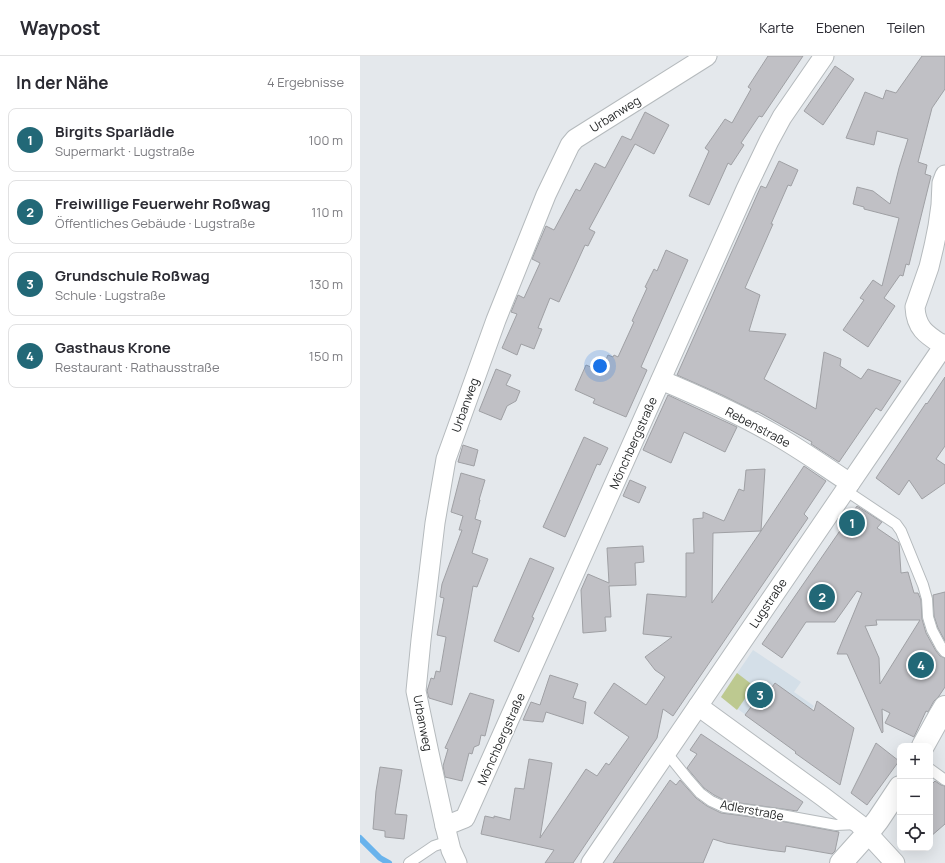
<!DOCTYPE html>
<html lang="de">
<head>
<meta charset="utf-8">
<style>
	:root { --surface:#fff; --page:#f7f7f7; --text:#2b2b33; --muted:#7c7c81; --line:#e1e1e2; --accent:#226877 }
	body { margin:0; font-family:Manrope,sans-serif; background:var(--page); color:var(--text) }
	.controls { position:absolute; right:12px; bottom:12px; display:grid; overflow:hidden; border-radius:8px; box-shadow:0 4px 16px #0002 }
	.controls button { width:36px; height:36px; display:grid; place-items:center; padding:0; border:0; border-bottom:1px solid var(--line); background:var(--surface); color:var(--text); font:20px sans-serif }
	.you { position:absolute; left:240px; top:310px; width:14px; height:14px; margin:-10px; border:3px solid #fff; border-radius:50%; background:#1a73e8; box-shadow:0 0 0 6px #1a73e833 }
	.badge { display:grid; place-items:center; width:26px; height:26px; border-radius:50%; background:var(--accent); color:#fff; font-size:13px; font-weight:700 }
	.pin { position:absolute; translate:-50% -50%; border:2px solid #fff; box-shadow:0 1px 4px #0006 }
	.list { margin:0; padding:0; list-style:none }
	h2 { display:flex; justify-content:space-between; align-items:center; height:52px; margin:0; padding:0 16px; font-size:17px }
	h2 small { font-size:13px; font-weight:400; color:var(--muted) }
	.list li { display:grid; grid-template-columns:26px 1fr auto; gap:12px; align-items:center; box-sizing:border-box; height:64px; margin:0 8px 8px; padding:0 8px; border:1px solid var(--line); border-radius:8px }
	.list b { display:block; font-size:15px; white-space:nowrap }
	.list p { margin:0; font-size:13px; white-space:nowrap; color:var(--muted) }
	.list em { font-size:13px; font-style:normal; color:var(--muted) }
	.icon { flex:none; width:22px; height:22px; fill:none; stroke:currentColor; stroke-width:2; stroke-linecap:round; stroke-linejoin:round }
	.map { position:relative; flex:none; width:585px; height:807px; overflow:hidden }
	header { display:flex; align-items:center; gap:24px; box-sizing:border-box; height:56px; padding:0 20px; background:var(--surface); border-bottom:1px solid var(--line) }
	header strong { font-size:19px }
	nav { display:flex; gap:22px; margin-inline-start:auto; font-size:14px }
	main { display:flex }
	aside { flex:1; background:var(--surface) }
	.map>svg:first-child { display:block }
	.built { fill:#d4dfe8 }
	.green { fill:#bdc990 }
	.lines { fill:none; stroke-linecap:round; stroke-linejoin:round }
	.stream { stroke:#69b3ec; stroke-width:6 }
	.building { fill:#c0c0c5; stroke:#9fa0a4; fill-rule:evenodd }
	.lane-casing { stroke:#b5babd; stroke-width:12 }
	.street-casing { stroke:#b5babd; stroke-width:21 }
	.secondary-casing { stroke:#b5babd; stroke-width:24 }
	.lane { stroke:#fff; stroke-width:10 }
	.street { stroke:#fff; stroke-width:19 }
	.secondary { stroke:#fff; stroke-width:22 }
	.labels { text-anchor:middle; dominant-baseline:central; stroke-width:3.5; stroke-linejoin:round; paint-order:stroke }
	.street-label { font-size:12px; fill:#262829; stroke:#fff }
</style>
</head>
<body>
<header>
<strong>Waypost</strong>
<nav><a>Karte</a><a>Ebenen</a><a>Teilen</a></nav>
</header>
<main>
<aside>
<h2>In der Nähe<small>4 Ergebnisse</small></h2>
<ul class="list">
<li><span class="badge">1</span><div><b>Birgits Sparlädle</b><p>Supermarkt · Lugstraße</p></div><em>100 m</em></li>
<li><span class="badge">2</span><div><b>Freiwillige Feuerwehr Roßwag</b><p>Öffentliches Gebäude · Lugstraße</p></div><em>110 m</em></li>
<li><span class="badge">3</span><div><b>Grundschule Roßwag</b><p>Schule · Lugstraße</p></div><em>130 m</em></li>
<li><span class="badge">4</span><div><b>Gasthaus Krone</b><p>Restaurant · Rathausstraße</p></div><em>150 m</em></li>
</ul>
</aside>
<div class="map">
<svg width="585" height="807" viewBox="0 0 585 807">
	<rect width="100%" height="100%" fill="#e4e8ec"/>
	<polygon class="built" points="393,594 441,626 434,636 454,650 426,688 361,641"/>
	<polygon class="green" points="377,617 394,630 377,654 361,641"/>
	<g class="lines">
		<polyline class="stream" points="0,782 20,802 29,807"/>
	</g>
	<g class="building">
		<polygon points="408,0 443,0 402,61 399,60 381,87 384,89 371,109 368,107 349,149 329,140 349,95 345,92 365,63 372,67 391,33 388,31"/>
		<polygon points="562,0 585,0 585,33 572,52 558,106 567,109 565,118 571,120 549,209 546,208 543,220 540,219 524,242 535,250 508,291 483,274 504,244 500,242 513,224 522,230 539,162 504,153 504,151 493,148 497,131 513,135 530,148 539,112 548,83 517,75 514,89 486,82 505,36 523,43 526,34 536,37"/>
		<polygon points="475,10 494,23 463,69 444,55"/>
		<polygon points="285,56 309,69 294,98 275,88 229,173 235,176 228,190 225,189 199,246 190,242 178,272 182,273 174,293 161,288 157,299 142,292 157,258 151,256 158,239 164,242 180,207 172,203 186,170 194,174 216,133 220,135 235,107 245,112 262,80 271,84"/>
		<polygon points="419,105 438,114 431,130 428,129 411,168 413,168 385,232 400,239 389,275 426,278 404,323 456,353 464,296 481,303 480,310 501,323 508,313 541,325 521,355 516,352 479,406 451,388 452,386 397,355 396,356 362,339 317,319 401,130 406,132"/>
		<polygon points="306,194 328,204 281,311 287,314 266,361 233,347 235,343 215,334 226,309 241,315 248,299 253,301 254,299 258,301 274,266 272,265 287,232 285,231 294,213 297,215"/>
		<polygon points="136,313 151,319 146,329 160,335 156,345 147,350 141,364 119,355"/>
		<polygon points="585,321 585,390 576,403 585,409 585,427 562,443 549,424 539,439 516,422 566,347 567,348"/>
		<polygon points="308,339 377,371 365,396 324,376 311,407 283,394"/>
		<polygon points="224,381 248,392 240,409 237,408 205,481 183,471"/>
		<polygon points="103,389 118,394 114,410 98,406"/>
		<polygon points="444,410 466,425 444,458 448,462 313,660 303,653 297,682 213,807 185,807 194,794 121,778 125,760 134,762 134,760 150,764 155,732 164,733 169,703 192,707 180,782 226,713 237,720 246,707 249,709 269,681 234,657 254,627 286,649 305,621 295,614 285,601 312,581 283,578 287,538 326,541 326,497 334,497 333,463 343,462 343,456 364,465 379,433 384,435 386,414 405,413 401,475 353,477 352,547 401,475"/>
		<polygon points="101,417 125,424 119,444 120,444 115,463 121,465 112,497 128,503 117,531 113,530 92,649 69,642 67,635 71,622 74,623 76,615 80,616 86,581 77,579 84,542 80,541 82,528 102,474 99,474 103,460 91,456"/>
		<polygon points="270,424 286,431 279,447 263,440"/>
		<path d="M497,450l25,16 -5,6 22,15 2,30 7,-1 6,21h4l3,7 1,19 4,14 10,18 4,5 5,2v29l-6,9 -5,5 -6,11 -2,-1 -12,26 -29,-14 5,-10 -8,-4 1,23 -1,1 -35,-79h-10l25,-61 -5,-2 -22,31h-29l-24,36 -20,-14zM516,564h44l-40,64 -1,-26 -14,-32 12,-1z"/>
		<polygon points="283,490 284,506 275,507 276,529 249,530 251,561 245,561 246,575 223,577 221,534 228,518 249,527 247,492"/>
		<polygon points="170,502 194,512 172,561 174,562 159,596 134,585"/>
		<polygon points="585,536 585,585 578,572 574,560 573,539"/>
		<polygon points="190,619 218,628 213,642 226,646 223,668 186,656 183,666 163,664 171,646 180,649"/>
		<polygon points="415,627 454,655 457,645 494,672 480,729 435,697 436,696 385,659 403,635 407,638"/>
		<polygon points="110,637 134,644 125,680 121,679 119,689 114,691 112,698 109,697 102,725 85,721 83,710 88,693 85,692"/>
		<polygon points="341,678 443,746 437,755 366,745 354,739 344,732 327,712 337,698 330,694"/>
		<polygon points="516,687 539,705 507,749 491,737"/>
		<polygon points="20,711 42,714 35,758 47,759 44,783 25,781 25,775 13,773 16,735"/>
		<polygon points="310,724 316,729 320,724 336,742 347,750 361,757 415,764 479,776 475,795 472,798 426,790 425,796 408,794 366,787 353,783 343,807 253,807"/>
		<polygon points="575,725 581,729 585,730 585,768 570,781 570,730"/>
	</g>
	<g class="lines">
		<defs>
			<g id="lane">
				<polyline points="485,434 536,468 541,475 563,529 567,543 568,561 572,574 581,591 585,596"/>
				<polyline points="306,696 327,722 340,737 351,745 364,751 416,758 476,769 498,768"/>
				<polyline points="570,713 585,724"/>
				<polyline points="49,807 74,790 89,785"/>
			</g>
			<g id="street">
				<path d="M584,290c-17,-11 -28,-17 -29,-39l14,-40 5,-21 4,-20 3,-21 1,-22 3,-8"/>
				<path d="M301,324c38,16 76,33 111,53 27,15 52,33 78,50"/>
				<polyline points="338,650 462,740 499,768 535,807"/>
				<polyline points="85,770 105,762 386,133 409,85 422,61 464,0"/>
				<polyline points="97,807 91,794 85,770 69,697 56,635 61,584 75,467 86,403 136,264 186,139 210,89 215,83 347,0"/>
				<polyline points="231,807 585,288"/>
			</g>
			<g id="secondary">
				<polyline points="563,690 579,661 585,651"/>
				<polyline points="481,807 507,778 518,764 540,731"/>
			</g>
		</defs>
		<use href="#lane" class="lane-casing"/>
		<use href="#street" class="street-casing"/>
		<use href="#secondary" class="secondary-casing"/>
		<use href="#lane" class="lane"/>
		<use href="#street" class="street"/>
		<use href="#secondary" class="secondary"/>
	</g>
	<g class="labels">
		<g class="street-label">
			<text transform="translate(255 58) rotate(-32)">Urbanweg</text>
			<text transform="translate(105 349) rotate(-70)">Urbanweg</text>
			<text transform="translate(398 371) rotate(28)">Rebenstraße</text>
			<text transform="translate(273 387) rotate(-66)">Mönchbergstraße</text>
			<text transform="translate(408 547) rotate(-56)">Lugstraße</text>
			<text transform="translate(63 667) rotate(79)">Urbanweg</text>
			<text transform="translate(141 683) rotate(-66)">Mönchbergstraße</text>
			<text transform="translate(392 754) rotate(11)">Adlerstraße</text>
		</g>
	</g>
</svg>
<div class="controls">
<button>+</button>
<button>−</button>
<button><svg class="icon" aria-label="locate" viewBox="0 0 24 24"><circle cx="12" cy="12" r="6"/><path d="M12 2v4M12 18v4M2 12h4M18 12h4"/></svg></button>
</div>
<div class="you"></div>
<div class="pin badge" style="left:492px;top:467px">1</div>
<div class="pin badge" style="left:462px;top:541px">2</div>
<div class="pin badge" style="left:400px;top:639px">3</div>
<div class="pin badge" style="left:561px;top:609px">4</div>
</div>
</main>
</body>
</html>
